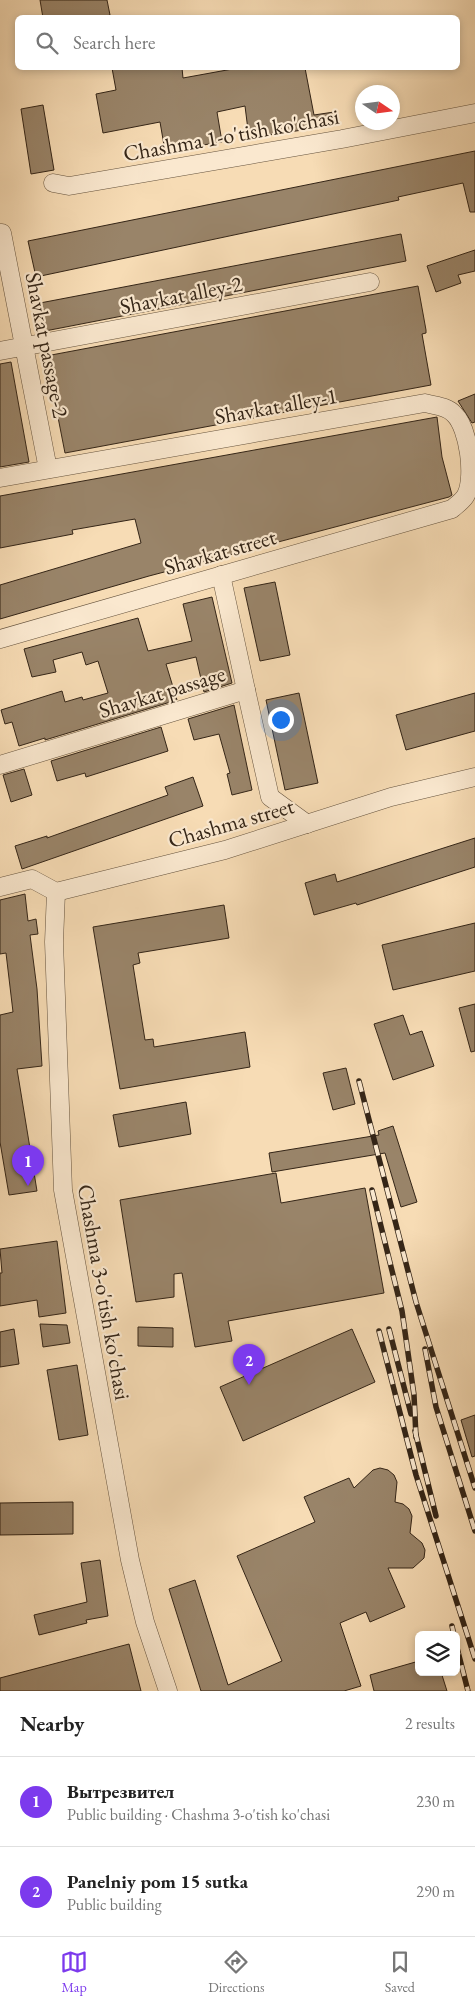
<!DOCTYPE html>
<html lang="en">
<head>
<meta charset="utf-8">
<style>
	:root { --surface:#fff; --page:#f6f6f6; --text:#222; --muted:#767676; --line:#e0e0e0; --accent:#7c3aed }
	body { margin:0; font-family:"EB Garamond",serif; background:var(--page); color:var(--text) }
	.controls { position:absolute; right:15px; bottom:15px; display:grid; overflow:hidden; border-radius:8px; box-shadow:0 2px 8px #0003 }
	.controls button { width:45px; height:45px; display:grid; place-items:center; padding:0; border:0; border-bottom:1px solid var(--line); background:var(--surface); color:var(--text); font:25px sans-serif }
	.compass { position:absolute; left:355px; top:85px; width:45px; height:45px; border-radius:50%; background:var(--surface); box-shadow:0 2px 8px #0003; rotate:103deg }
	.you { position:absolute; left:280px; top:719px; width:18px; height:18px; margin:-12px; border:4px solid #fff; border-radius:50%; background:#1a73e8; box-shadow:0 0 0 8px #1a73e833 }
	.badge { display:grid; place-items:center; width:32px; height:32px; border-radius:50%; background:var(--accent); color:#fff; font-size:16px; font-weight:700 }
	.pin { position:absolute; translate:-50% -41px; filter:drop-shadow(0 1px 2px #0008) }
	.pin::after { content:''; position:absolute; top:26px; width:18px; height:15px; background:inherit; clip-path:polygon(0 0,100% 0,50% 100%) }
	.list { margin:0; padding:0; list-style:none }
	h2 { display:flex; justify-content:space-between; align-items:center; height:65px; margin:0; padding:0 20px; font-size:21px }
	h2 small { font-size:16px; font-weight:400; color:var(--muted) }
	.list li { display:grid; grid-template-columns:32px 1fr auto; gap:15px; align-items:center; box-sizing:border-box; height:90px; padding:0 20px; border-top:1px solid var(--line) }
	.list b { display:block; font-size:19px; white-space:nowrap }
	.list p { margin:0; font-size:16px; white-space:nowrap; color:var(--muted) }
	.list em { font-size:16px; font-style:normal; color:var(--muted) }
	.icon { flex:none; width:28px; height:28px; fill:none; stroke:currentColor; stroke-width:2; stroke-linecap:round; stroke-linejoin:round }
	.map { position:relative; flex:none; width:475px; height:1691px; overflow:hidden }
	.search { position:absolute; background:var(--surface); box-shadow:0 2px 8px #0003; left:15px; right:15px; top:15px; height:55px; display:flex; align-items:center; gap:12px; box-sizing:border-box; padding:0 18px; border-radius:8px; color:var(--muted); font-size:19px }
	.sheet { height:245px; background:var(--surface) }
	nav { display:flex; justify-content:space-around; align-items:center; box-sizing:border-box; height:70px; border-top:1px solid var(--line); background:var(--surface); font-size:14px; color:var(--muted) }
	nav a { display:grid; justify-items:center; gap:2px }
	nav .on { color:var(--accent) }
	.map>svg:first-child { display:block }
	.building { fill:#998469; stroke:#342517 }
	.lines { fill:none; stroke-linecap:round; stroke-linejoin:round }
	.minor-casing { stroke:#65533e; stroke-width:19 }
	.minor { stroke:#fae8cf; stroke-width:18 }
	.rail-casing { stroke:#342517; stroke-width:5.5 }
	.rail { stroke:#fae8cf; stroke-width:4; stroke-dasharray:11; stroke-linecap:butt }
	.labels { text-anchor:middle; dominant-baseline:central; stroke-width:4.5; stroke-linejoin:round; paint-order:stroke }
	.street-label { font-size:22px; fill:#342517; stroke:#fae8cf }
</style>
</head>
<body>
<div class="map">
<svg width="475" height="1691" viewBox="0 0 475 1691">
	<rect width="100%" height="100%" fill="#f7dcb5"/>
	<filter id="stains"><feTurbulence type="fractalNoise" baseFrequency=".004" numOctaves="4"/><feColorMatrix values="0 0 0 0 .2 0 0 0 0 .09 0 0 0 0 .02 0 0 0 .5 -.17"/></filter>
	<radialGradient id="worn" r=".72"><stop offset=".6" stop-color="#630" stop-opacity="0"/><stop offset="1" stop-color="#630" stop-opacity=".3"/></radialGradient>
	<g class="building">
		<polygon points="40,0 107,0 110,15 100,18 43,18"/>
		<polygon points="112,68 182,68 183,78 238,68 305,68 314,115 334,112 336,125 249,138 245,106 217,112 222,142 165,151 160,122 103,133 96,94 116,90"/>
		<polygon points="43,105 54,170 31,174 21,109"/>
		<polygon points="475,151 475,212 470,212 463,183 398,197 399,200 36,277 28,241"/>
		<polygon points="401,234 406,261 45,331 40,303"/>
		<polygon points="475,250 475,271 458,275 461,283 436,292 427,266"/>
		<polygon points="418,286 426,330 426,333 422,334 431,385 65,453 46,356"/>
		<polygon points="11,362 29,462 0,467 0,364"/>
		<polygon points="475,394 475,422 472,423 458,401"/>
		<polygon points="437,417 442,457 452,495 449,497 149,576 0,619 0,585 141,543 135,519 72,530 73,534 0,548 0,496"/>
		<polygon points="275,582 290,655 260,661 244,588"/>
		<polygon points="212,597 232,683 204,692 196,657 166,664 177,700 45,740 45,738 19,746 12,722 5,724 1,710 62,691 65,702 82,697 83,700 108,693 98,661 86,665 82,652 53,660 56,672 32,677 24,649 138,618 148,651 192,641 183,604"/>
		<polygon points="299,693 318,783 285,790 266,700"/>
		<polygon points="475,693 475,731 406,750 396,715"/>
		<polygon points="234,705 252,790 232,795 227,774 230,773 219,734 194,740 188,719"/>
		<polygon points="161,727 168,751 86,777 85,773 57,781 51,761"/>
		<polygon points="24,769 32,795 11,802 3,775"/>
		<polygon points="193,777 203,806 22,869 15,846 47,836 47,838 168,795 165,787"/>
		<polygon points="475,838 475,867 357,905 356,903 314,915 305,883 335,874 337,882"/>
		<polygon points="25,894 28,921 36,919 38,934 30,935 37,989 42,1066 17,1069 37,1191 9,1195 0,1142 0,1015 13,1012 6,953 0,954 0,900"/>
		<polygon points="224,905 229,938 138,953 140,963 133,965 145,1040 153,1039 154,1047 245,1032 250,1067 120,1089 93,927"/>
		<polygon points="475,923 475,971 393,990 382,945"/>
		<polygon points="475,1004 475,1051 471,1052 459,1008"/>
		<polygon points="403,1015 410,1035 422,1031 434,1066 393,1080 374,1024"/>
		<polygon points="346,1068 355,1104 333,1110 323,1073"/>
		<polygon points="186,1102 191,1134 119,1147 113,1115"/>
		<polygon points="393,1126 417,1202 401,1207 385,1153 272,1172 269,1153 379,1135 378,1131"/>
		<polygon points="276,1173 281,1203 365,1188 384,1293 228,1321 232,1341 195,1347 182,1273 174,1274 174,1297 136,1302 120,1200"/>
		<polygon points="57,1241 66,1313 39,1317 37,1300 0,1306 0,1273 2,1273 0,1249"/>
		<polygon points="40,1324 67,1325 70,1343 43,1347"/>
		<polygon points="138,1327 173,1328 173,1347 138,1346"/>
		<polygon points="14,1329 19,1364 0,1367 0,1332"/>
		<polygon points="352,1329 375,1382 243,1441 220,1387"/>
		<polygon points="77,1365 88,1435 59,1440 47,1370"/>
		<polygon points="475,1415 475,1456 472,1457 461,1420"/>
		<polygon points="380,1468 388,1470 394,1475 397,1482 395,1502 403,1504 409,1509 412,1516 410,1533 422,1543 425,1550 424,1558 413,1568 388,1568 405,1607 370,1622 366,1612 340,1623 361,1686 344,1691 201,1691 169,1589 195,1580 228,1685 282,1661 237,1556 315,1522 304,1497 349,1478 354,1488 373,1470"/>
		<polygon points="73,1502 73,1534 0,1535 0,1503"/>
		<polygon points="100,1560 108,1616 86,1620 87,1623 39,1635 34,1615 87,1602 81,1563"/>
		<polygon points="129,1644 141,1691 0,1691 0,1678"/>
		<polygon points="419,1661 419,1672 441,1672 447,1691 374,1691 370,1675"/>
	</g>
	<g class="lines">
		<defs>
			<g id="minor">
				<polyline points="53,183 69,186 342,139 475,113"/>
				<polyline points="0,233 2,233 48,469"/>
				<polyline points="0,351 370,282"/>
				<path d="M0,478l425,-75c10,3 22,3 29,11 15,14 21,64 12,81 -3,6 -10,10 -14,14l-452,130"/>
				<polyline points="221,575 246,690"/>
				<polyline points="0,765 246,690 270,797 307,824"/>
				<polyline points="0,887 32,879 56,892 225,850 391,797 475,777"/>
				<polyline points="56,892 54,942 63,1190 130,1560 145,1622 168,1691"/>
			</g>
		</defs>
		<use href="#minor" class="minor-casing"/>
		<use href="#minor" class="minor"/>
		<defs>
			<g id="rail">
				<polyline points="359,1081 416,1302 475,1488"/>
				<polyline points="372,1190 402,1311 414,1395 416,1437"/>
				<polyline points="389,1329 411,1414"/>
				<polyline points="379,1331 416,1475 475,1659"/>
				<polyline points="425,1349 436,1407 475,1531"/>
				<polyline points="415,1431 436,1516"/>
				<polyline points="452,1626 454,1635"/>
				<polyline points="456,1644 468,1691"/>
			</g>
		</defs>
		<use href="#rail" class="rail-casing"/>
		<use href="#rail" class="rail"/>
	</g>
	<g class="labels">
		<g class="street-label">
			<text transform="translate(231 135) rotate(-10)">Chashma 1-o'tish ko'chasi</text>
			<text transform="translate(181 295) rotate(-11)">Shavkat alley-2</text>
			<text transform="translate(47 345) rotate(79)">Shavkat passage-2</text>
			<text transform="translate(276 406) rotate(-10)">Shavkat alley-1</text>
			<text transform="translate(220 552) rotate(-16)">Shavkat street</text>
			<text transform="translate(162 692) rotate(-17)">Shavkat passage</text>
			<text transform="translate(231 823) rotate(-16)">Chashma street</text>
			<text transform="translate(104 1292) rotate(80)">Chashma 3-o'tish ko'chasi</text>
		</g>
	</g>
	<rect width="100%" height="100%" filter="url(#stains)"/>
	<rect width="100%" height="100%" fill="url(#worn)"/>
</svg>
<div class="controls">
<button><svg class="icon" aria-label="layers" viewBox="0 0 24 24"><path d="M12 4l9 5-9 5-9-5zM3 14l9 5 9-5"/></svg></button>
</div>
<svg class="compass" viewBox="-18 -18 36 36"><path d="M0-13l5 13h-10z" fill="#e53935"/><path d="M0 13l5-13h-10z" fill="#767676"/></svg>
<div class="you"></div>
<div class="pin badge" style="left:28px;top:1186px">1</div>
<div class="pin badge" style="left:249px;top:1385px">2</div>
<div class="search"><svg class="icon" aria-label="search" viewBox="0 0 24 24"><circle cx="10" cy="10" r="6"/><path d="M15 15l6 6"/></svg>Search here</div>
</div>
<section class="sheet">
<h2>Nearby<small>2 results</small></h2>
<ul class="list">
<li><span class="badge">1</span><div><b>Вытрезвител</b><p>Public building · Chashma 3-o'tish ko'chasi</p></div><em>230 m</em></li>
<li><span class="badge">2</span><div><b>Panelniy pom 15 sutka</b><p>Public building</p></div><em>290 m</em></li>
</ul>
</section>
<nav>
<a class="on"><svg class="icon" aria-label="map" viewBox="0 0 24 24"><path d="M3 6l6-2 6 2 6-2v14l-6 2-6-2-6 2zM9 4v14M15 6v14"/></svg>Map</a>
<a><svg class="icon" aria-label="directions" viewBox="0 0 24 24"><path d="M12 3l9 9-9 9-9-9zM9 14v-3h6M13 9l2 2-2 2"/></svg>Directions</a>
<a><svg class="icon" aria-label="saved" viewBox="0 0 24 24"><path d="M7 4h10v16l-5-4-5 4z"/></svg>Saved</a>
</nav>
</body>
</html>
